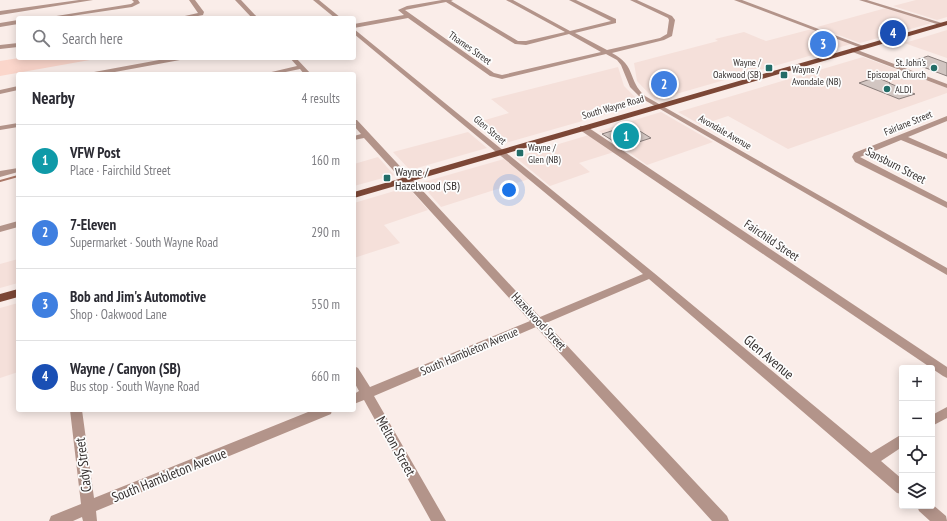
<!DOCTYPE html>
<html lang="en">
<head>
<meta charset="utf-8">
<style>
	:root { --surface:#fff; --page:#f7f7f7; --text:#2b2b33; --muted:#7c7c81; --line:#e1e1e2; --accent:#ea580c }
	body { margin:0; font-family:"PT Sans Narrow",sans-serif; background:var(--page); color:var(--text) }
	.controls { position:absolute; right:12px; bottom:12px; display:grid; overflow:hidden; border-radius:4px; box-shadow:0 2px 10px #0003 }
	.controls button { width:36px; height:36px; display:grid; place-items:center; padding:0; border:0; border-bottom:1px solid var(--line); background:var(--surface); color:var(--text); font:20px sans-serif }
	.you { position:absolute; left:509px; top:190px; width:14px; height:14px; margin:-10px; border:3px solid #fff; border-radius:50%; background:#1a73e8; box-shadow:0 0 0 6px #1a73e833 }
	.badge { display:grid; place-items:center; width:26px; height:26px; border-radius:50%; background:var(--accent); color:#fff; font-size:13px; font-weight:700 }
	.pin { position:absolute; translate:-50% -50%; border:2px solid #fff; box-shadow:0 1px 4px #0006 }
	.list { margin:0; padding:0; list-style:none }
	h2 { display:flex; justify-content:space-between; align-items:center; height:52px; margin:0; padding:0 16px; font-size:17px }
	h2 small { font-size:13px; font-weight:400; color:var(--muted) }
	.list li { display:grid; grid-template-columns:26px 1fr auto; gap:12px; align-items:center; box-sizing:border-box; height:72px; padding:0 16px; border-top:1px solid var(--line) }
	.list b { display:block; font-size:15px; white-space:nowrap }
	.list p { margin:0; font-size:13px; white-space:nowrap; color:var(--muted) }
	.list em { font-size:13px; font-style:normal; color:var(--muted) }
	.icon { flex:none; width:22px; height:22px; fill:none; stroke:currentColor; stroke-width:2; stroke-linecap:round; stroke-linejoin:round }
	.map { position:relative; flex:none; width:947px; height:521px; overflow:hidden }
	.search { position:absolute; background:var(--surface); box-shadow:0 2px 10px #0003; left:16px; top:16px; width:340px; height:44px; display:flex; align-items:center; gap:10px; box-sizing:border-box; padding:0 14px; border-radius:4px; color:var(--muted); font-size:15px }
	.panel { position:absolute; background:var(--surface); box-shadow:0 2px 10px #0003; left:16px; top:72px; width:340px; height:340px; border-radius:4px }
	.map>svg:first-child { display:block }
	.built { fill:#f5e0da }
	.green { fill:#fbd6cb }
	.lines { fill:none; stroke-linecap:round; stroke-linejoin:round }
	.stream { stroke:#ab7868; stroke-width:2 }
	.building { fill:#d2c6c2; stroke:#8a7e7b }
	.minor { fill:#b3948a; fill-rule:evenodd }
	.major { fill:#7c4736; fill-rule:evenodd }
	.poi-dot { fill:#236d68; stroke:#fdfdfd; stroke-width:1.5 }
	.labels { text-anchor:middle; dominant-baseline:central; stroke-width:3.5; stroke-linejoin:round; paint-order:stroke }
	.far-street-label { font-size:10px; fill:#363130; stroke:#fdfdfd }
	.far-poi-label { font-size:10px; fill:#363130; stroke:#fdfdfd; text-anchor:start }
	.street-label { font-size:12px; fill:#363130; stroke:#fdfdfd }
	.poi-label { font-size:12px; fill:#363130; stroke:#fdfdfd; text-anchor:start }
	.near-street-label { font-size:14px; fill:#363130; stroke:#fdfdfd }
</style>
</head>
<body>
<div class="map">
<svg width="947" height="521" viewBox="0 0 947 521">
	<rect width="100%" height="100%" fill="#faede9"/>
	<g class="built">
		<polygon points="916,0 947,0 947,17 937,20 893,6"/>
		<polygon points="886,8 932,23 860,43 817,27"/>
		<polygon points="812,29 851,44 655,100 637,81 634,63 718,41 715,39 744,32 766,41"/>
		<polygon points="947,30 947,58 904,43 918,39"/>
		<polygon points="863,57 947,88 947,93 788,149 728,116 701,125 678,112"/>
		<polygon points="618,67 624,86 642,104 502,144 475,123 509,113 491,99"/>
		<polygon points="661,112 713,142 647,165 599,131"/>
		<polygon points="468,132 487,148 410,170 393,152"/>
		<polygon points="589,135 614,152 579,163 590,172 550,186 515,157"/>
		<polygon points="378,157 394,175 354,186 354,164"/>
		<polygon points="504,159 529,179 441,207 420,183"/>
		<polygon points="408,187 428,210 384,225 400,243 354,258 354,203"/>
		<polygon points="18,259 18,283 0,288 0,264"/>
		<polygon points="18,303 18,372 0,378 0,308"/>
	</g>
	<polygon class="green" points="19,58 101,58 0,76 0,61"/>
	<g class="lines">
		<polyline class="stream" points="0,181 18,176"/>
	</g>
	<g class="building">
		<polygon points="928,56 947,63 947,76 910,62"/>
		<polygon points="876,77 890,83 889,83 915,94 899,99 859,83"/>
		<polygon points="630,125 651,138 623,147 602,134"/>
	</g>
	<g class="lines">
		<g class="minor">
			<polygon points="79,0 93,0 0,15 0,11"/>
			<polygon points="132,0 138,0 140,3 132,7 58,18 44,18 131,4 134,2"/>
			<polygon points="189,0 195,0 204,12 203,15 188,18 176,18 198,13"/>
			<polygon points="235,0 241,0 258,18 252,18"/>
			<polygon points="313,0 319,0 341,18 335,18"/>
			<path d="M442,0h11l-2,1 67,40h8l39,-9 -59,-32h7l57,31 41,-10 -42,-21h7l40,19v4l-41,10 32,17 53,-12 7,-4 2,-14 -1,-2 -38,-18h7l35,16 3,4 -3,16 -8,4 -52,13c25,13 15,27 33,43l302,172v7l-306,-177 -11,-11 -9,-22 -4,-5 -11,-6 -104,25 -12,-3 -82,-58 -54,10v-4l50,-9 -6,-5 9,-4zM446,2l69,42 11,1 43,-11 32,18 -99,23 -8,-2 -89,-63z"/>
			<polygon points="734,0 742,0 866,47 861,48"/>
			<polygon points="859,0 867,0 945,24 940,25"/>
			<polygon points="18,20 18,24 0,27 0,23"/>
			<polygon points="354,29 654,273 871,453 902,434 902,447 881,461 902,479 902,494 897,493 649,279 546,323 727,516 729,521 712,521 536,327 374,396 446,521 431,521 364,400 354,404 354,394 359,391 354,382 354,366 358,368 370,387 530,321 364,138 354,140 354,136 361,134 354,126 354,120 357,120 540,317 643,274 354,34"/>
			<polygon points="18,43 18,47 0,49 0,45"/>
			<polygon points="852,48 947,84 947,88 850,51 849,50"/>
			<polygon points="170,58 183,58 180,60 104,74 91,74 94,72"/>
			<polygon points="290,58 296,58 311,74 304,74 300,69 276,74 263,74 297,66"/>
			<polygon points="18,86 18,90 0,94 0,90"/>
			<polygon points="947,116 947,121 908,137 947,154 947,159 901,140 860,157 947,202 947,208 855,162 852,157 854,153"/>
			<polygon points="18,123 18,127 0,130 0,126"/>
			<polygon points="580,126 586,126 947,367 947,378 943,376 580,130"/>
			<polygon points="18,168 18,172 0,177 0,171"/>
			<polygon points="18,221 18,227 0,232 0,226"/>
			<polygon points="947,407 947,418 932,426 932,415"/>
			<polygon points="70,410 82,410 94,498 313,410 332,410 331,414 96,511 97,521 83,521 82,517 73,521 49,521 51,516 81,504"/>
			<polygon points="932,504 946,516 947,521 930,521 919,511 917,506 932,506"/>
		</g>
		<g class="major">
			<polygon points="947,21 947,25 354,198 354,192"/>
			<polygon points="18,289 18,297 0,302 0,294"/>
		</g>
	</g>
	<g class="poi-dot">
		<rect x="765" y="64" width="8" height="8" rx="2"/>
		<circle cx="934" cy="68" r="4"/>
		<rect x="780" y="71" width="8" height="8" rx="2"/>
		<circle cx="887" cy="89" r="4"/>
		<rect x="516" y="149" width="8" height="8" rx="2"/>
		<rect x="383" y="174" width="8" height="8" rx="2"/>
	</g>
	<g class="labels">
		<g class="far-street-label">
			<text transform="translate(470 48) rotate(35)">Thames Street</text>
			<text transform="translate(613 107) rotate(-16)">South Wayne Road</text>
			<text transform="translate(908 123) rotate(-22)">Fairlane Street</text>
			<text transform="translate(490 130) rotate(40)">Glen Street</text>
			<text transform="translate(725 132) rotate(30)">Avondale Avenue</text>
		</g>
		<g class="far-poi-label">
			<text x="761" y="62" text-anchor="end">Wayne /<tspan x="761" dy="12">Oakwood (SB)</tspan></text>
			<text x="926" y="62" text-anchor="end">St. John's<tspan x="926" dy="12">Episcopal Church</tspan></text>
			<text x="792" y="69">Wayne /<tspan x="792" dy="12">Avondale (NB)</tspan></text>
			<text x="895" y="89">ALDI</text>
			<text x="528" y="147">Wayne /<tspan x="528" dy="12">Glen (NB)</tspan></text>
		</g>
		<g class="street-label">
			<text transform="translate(896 165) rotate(27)">Sansburn Street</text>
			<text transform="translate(772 240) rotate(34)">Fairchild Street</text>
			<text transform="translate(539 321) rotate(47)">Hazelwood Street</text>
			<text transform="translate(469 351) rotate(-23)">South Hambleton Avenue</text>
		</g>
		<g class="poi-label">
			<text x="395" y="171">Wayne /<tspan x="395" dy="14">Hazelwood (SB)</tspan></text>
		</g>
		<g class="near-street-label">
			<text transform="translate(769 357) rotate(40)">Glen Avenue</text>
			<text transform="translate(396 446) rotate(61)">Melton Street</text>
			<text transform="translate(83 465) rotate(-97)">Cady Street</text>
			<text transform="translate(169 475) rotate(-22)">South Hambleton Avenue</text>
		</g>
	</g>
</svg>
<div class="controls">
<button>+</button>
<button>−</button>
<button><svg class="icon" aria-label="locate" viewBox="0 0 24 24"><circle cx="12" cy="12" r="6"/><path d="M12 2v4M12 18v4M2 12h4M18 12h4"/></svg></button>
<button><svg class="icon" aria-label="layers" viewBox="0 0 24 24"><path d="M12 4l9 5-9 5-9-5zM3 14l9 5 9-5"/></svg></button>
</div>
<div class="you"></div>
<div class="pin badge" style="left:626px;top:136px;background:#0f9aa8">1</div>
<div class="pin badge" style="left:664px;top:84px;background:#3f7fe0">2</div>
<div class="pin badge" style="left:823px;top:44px;background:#3f7fe0">3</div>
<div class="pin badge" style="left:893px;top:33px;background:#1a4fb4">4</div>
<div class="search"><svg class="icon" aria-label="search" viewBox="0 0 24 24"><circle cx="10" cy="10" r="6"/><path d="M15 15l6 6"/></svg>Search here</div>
<section class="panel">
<h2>Nearby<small>4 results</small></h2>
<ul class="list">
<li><span class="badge" style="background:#0f9aa8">1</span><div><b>VFW Post</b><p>Place · Fairchild Street</p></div><em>160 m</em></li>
<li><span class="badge" style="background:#3f7fe0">2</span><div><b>7-Eleven</b><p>Supermarket · South Wayne Road</p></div><em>290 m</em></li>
<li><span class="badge" style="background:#3f7fe0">3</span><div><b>Bob and Jim's Automotive</b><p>Shop · Oakwood Lane</p></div><em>550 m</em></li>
<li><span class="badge" style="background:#1a4fb4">4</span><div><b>Wayne / Canyon (SB)</b><p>Bus stop · South Wayne Road</p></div><em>660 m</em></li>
</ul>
</section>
</div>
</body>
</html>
